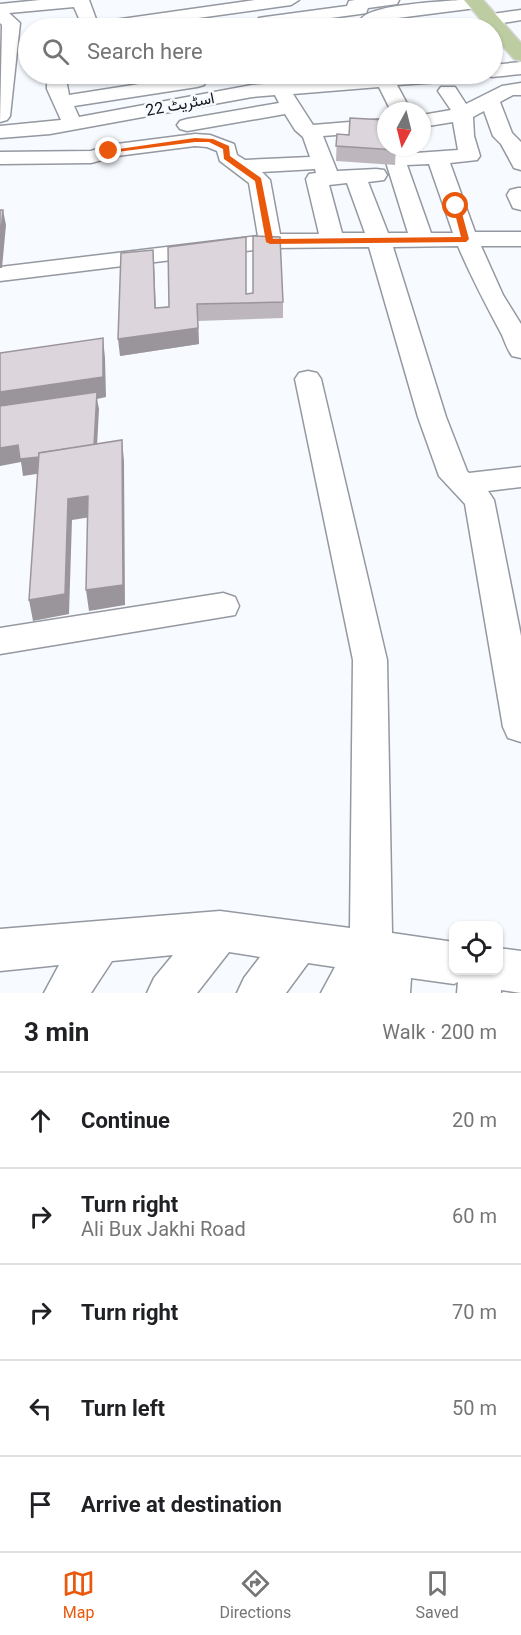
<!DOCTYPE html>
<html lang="en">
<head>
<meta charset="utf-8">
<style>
	:root { --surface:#fff; --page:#f2f2f2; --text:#202124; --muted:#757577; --line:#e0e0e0; --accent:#ea580c }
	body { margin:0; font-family:Roboto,Vazirmatn,sans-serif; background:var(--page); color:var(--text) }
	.controls { position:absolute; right:18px; bottom:18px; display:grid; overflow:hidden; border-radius:12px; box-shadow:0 2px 4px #0004 }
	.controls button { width:54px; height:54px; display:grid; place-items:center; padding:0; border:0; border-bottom:2px solid var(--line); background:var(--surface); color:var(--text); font:30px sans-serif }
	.compass { position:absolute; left:377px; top:102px; width:54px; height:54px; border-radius:50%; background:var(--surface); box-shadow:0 2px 4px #0004; rotate:187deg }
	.stop { position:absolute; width:18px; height:18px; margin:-14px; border:4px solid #ea580c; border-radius:50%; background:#fff }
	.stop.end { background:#ea580c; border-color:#fff; box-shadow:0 2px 6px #0008 }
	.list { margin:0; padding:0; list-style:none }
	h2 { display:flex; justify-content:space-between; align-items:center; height:78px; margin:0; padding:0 24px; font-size:26px }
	h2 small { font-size:20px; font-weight:400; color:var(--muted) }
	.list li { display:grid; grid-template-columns:39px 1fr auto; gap:18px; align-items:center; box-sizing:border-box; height:96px; padding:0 24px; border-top:2px solid var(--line) }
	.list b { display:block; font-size:22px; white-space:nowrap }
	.list p { margin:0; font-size:20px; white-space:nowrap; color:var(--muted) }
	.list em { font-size:20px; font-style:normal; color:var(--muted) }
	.icon { flex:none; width:33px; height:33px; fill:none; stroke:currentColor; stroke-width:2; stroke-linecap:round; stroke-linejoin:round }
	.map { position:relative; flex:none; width:521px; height:993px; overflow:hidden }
	.search { position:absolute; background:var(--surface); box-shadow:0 2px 4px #0004; left:18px; right:18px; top:18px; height:66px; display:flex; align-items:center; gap:15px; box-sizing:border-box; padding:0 21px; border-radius:33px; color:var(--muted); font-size:22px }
	.sheet { height:558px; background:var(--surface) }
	nav { display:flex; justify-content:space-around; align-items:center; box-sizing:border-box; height:84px; border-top:2px solid var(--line); background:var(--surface); font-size:16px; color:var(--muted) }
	nav a { display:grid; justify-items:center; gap:3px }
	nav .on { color:var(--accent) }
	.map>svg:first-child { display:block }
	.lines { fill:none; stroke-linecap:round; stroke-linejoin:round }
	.minor-casing { stroke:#9498a0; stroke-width:3 }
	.major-casing { stroke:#d5d5d6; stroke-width:3 }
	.minor { fill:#fff; fill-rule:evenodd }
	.major { fill:#bdcda1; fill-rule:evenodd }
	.wall { fill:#bdb7bd }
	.shaded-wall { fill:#9a959a }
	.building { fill:#dcd5dc; stroke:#9a959a; stroke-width:1.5 }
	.route { fill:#ea580c }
	.labels { text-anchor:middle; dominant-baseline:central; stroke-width:5; stroke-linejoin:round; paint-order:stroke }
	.far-street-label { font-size:16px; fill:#16171a; stroke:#f7faff }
</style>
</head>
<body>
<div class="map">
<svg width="521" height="993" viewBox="0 0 521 993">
	<rect width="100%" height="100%" fill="#f7faff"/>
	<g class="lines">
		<defs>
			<g id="minor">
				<polygon points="40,0 89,0 96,19 93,23 81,23 74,7 9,13 20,23 10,116 7,120 0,122 2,25 0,23 0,4"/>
				<polygon points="255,0 299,0 291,5 126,28 84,28 87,24 93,23"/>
				<polygon points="355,0 399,0 397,4 368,8 366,13 360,14 265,27 259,26 256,22 259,18 265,17 347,6 349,1"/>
				<path d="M459,0h23l2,3 -8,5 -94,12 -12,4 -6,-1 -3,-4c12,-15 78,-17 98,-19z"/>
				<polygon points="521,10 521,20 503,23 505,25 502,29 496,30 442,28 445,24 484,21 485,15"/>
				<polygon points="521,62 521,74 492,77 484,74 492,74 492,65"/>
				<path d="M47,74h18l4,21 128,-20 7,2 2,4 -2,4 -7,2 -123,19 5,11 173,-32 151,-11h75l-2,4 -7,2 -72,5 14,26h-20l-12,-24 -86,7 20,31 73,-6v12l-63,5 14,35 39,-2 8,1 3,5 -3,5 -16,2 20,51h20l-23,-74 3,-4 70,-5 -5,-28 -31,5v-12l29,-5 -13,-19 3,-4h14l11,17 36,-18 19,-3v12h-8l-13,7 12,31 9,9v28l-7,-2 -13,-24 -8,-8 -9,-25 -11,6 1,19 6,20 -3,4 -27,3 25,69h46v14h-40l22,49 18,29v34l-9,-2c-5,-7 -7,-14 -10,-21 -16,-30 -31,-58 -44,-89l-65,1 53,170 21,54 2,2 52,-6v20l-33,4 6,9 27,136v106l-13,-4 -5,-11 -38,-223 -26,-28 -21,-59 -49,-170 -99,1 -270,33v-14l258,-31 -9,-53 -29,-22 -3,-10 -10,-4 -12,-1 -78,10 -26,7 -91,1v-12l91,-1 18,-6 86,-11 15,1 24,9 3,11 8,5 65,-3 -7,-20 -8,-7 -10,-16 -98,17 -7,-2 -3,-4 3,-4 7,-2 92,-16 -4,-8 -23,2 -202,37 -50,4v-12l61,-6 -14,-31zM429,164l24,69h-22l-24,-68zM315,169l1,4 -7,1 -3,5 13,55h-39l-10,-54 -8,-8zM347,183l18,50h-23l-13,-48z"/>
				<polygon points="518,188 521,188 521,210 513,208 507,195 510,190"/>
				<polygon points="308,371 317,373 321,379 387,660 392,933 454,942 454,970 498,970 498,948 521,951 521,993 501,990 501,993 457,993 458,982 454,984 411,978 410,993 321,993 335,967 308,963 286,993 237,993 244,978 260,957 229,952 197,993 147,993 154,978 173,955 112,961 91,993 44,993 59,965 0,971 0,929 220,911 350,928 353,660 295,379 299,373"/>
				<polygon points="223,593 235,597 239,606 235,615 0,654 0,628"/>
			</g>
			<polygon id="major" points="464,0 483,0 521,43 521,61 514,59 492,34 492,28 488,28"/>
		</defs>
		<use href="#minor" class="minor-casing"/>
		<use href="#major" class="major-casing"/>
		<use href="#minor" class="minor"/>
		<use href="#major" class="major"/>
	</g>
	<g class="wall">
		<polygon points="337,134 396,147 395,165 336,161"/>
		<polygon points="154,266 156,308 246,294 283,302 283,318 198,321 199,344 120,356"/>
	</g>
	<g class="shaded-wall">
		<polygon points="3,210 6,225 2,268 0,268 0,242"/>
		<polygon points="153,250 154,266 156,325 155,308"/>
		<polygon points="197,304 199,344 120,356 118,339"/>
		<polygon points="103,338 105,358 106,397 97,399 99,409 96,465 23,476 21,462 0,466 0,448 18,445 93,448 0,413 0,392"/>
		<polygon points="122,440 124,461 125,605 89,611 86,590"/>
		<polygon points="88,496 91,517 72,520 69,614 33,621 29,600 68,499"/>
	</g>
	<g class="building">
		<polygon points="350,118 386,120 386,147 396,147 396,150 336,146 337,134 349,135"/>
		<polygon points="0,210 3,210 0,242"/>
		<polygon points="253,236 280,237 283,302 197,304 198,328 118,339 121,253 153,250 155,308 169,307 168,247 246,237 246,294 253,293"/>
		<polygon points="103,338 103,377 0,392 0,353"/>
		<polygon points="97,392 94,445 39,453 39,457 20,459 18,445 0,448 0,406"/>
		<polygon points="122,440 123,585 86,590 88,496 68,499 65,594 29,600 39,453"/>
	</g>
	<polygon class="route" points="195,138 213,139 229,146 230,156 261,178 273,239 461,237 453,206 456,203 460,206 469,239 466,242 270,244 266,242 255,181 224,159 223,149 209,142 195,142 109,153 105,151"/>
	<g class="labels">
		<g class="far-street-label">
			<text transform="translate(180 104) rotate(-11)">اسٹریٹ 22</text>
		</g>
	</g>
</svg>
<div class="controls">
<button><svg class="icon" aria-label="locate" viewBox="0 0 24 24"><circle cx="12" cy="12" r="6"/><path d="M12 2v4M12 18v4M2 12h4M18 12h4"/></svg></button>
</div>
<svg class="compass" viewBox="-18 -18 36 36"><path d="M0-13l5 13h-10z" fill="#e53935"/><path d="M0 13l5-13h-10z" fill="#757577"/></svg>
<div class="stop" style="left:456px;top:206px"></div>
<div class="stop end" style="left:109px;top:151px"></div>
<div class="search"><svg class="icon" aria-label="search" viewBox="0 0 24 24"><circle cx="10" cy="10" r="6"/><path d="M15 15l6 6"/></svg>Search here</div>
</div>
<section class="sheet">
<h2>3 min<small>Walk · 200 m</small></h2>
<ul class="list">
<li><svg class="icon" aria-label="ahead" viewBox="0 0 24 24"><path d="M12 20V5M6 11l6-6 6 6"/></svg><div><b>Continue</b></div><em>20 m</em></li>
<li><svg class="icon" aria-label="right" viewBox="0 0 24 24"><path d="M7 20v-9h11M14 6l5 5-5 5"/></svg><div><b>Turn right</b><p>Ali Bux Jakhi Road</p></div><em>60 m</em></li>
<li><svg class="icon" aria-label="right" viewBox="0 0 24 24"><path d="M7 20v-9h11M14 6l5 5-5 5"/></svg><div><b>Turn right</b></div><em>70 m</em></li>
<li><svg class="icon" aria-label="left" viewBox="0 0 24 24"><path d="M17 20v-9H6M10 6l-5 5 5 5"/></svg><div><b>Turn left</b></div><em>50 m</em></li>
<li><svg class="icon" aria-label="arrive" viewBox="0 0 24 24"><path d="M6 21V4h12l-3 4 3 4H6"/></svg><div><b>Arrive at destination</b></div></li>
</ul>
</section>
<nav>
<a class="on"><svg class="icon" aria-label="map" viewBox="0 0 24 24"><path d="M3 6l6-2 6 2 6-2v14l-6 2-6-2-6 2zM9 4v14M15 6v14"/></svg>Map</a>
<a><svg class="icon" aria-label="directions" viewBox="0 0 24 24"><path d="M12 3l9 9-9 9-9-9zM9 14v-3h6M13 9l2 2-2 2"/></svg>Directions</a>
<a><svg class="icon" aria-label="saved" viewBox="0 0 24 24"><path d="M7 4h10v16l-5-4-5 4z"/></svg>Saved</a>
</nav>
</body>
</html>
